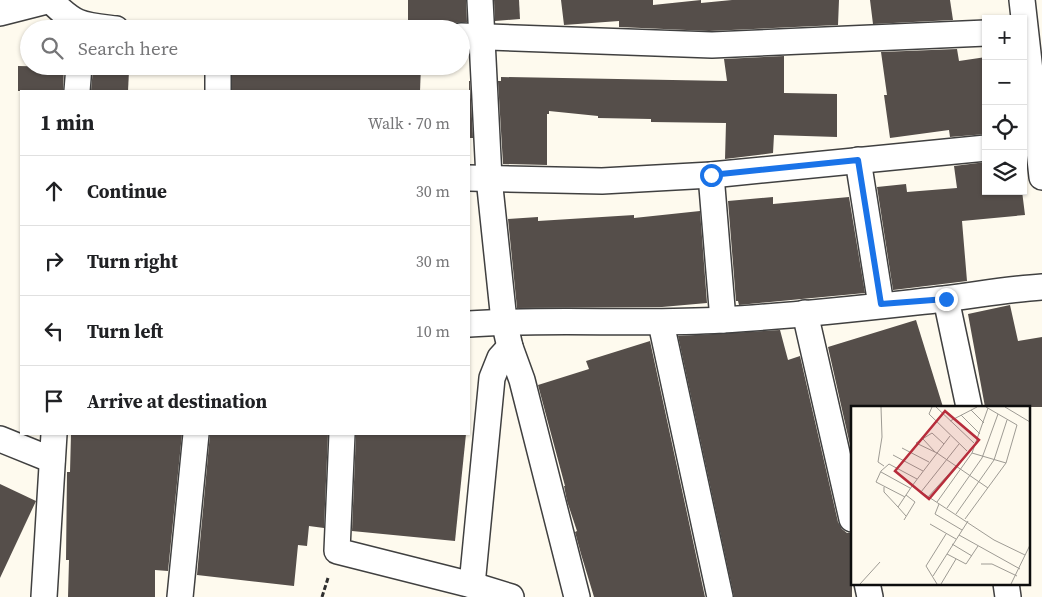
<!DOCTYPE html>
<html lang="en">
<head>
<meta charset="utf-8">
<style>
	:root { --surface:#fff; --page:#f6f6f6; --text:#202124; --muted:#757577; --line:#e0e0e0 }
	body { margin:0; font-family:"Source Serif 4",serif; background:var(--page); color:var(--text) }
	.controls { position:absolute; right:15px; top:15px; display:grid; overflow:hidden; border-radius:0px; box-shadow:0 1px 4px #0004 }
	.controls button { width:45px; height:45px; display:grid; place-items:center; padding:0; border:0; border-bottom:1px solid var(--line); background:var(--surface); color:var(--text); font:25px sans-serif }
	.stop { position:absolute; width:15px; height:15px; margin:-11px; border:4px solid #1a73e8; border-radius:50%; background:#fff }
	.stop.end { background:#1a73e8; border-color:#fff; box-shadow:0 1px 5px #0008 }
	.list { margin:0; padding:0; list-style:none }
	h2 { display:flex; justify-content:space-between; align-items:center; height:65px; margin:0; padding:0 20px; font-size:21px }
	h2 small { font-size:16px; font-weight:400; color:var(--muted) }
	.list li { display:grid; grid-template-columns:32px 1fr auto; gap:15px; align-items:center; box-sizing:border-box; height:70px; padding:0 20px; border-top:1px solid var(--line) }
	.list b { display:block; font-size:19px; white-space:nowrap }
	.list em { font-size:16px; font-style:normal; color:var(--muted) }
	.icon { flex:none; width:28px; height:28px; fill:none; stroke:currentColor; stroke-width:2; stroke-linecap:round; stroke-linejoin:round }
	.map { position:relative; flex:none; width:1042px; height:597px; overflow:hidden }
	.search { position:absolute; background:var(--surface); box-shadow:0 1px 4px #0004; left:20px; top:20px; width:450px; height:55px; display:flex; align-items:center; gap:12px; box-sizing:border-box; padding:0 18px; border-radius:28px; color:var(--muted); font-size:19px }
	.panel { position:absolute; background:var(--surface); box-shadow:0 1px 4px #0004; left:20px; top:90px; width:450px; height:345px; border-radius:0px }
	.map>svg:first-child { display:block }
	.building { fill:#554e4a }
	.lines { fill:none; stroke-linecap:round; stroke-linejoin:round }
	.minor-casing { stroke:#404040; stroke-width:28 }
	.path { stroke:#2f2f2f; stroke-width:3; stroke-dasharray:5 2.5; stroke-linecap:butt }
	.minor { stroke:#fff; stroke-width:25 }
	.route { stroke:#1a73e8; stroke-width:6 }
	.inset-road { fill:none; stroke:#9e9b94; stroke-width:1 }
	.view { fill:#b72c3b; fill-opacity:0.15; stroke:#b72c3b; stroke-width:2.5 }
	.inset-edge { fill:none; stroke:#0d0d0d; stroke-width:2.5 }
</style>
</head>
<body>
<div class="map">
<svg width="1042" height="597" viewBox="0 0 1042 597">
	<rect width="100%" height="100%" fill="#fefaee"/>
	<g class="building">
		<polygon points="408,0 466,0 467,22 455,23 449,29 408,29"/>
		<polygon points="494,0 519,0 520,19 495,21"/>
		<polygon points="561,0 653,0 653,5 701,0 701,3 732,0 839,0 838,25 709,31 619,27 619,21 564,25"/>
		<polygon points="870,0 950,0 953,20 873,24"/>
		<polygon points="957,49 959,61 986,57 986,134 950,137 949,130 890,138 884,95 887,95 881,52"/>
		<polygon points="784,56 784,93 837,94 837,137 774,135 773,153 725,159 726,123 651,122 651,119 598,118 598,116 549,111 549,114 547,114 547,165 503,164 498,81 501,81 501,77 727,81 724,59"/>
		<polygon points="18,66 64,67 63,91 18,91"/>
		<polygon points="232,66 421,66 420,91 232,91"/>
		<polygon points="93,69 129,71 128,91 91,91"/>
		<polygon points="469,81 470,81 473,138 469,138"/>
		<polygon points="986,162 986,191 1022,191 1025,215 962,221 967,281 893,290 877,187 906,184 907,192 957,188 954,166"/>
		<polygon points="773,197 773,204 849,197 865,293 739,305 738,301 736,301 728,201"/>
		<polygon points="700,211 707,303 662,307 517,308 508,219 538,217 538,221 634,215 634,218"/>
		<polygon points="1010,305 1018,341 1042,337 1042,407 985,407 968,314"/>
		<polygon points="916,320 943,407 852,407 852,454 828,347"/>
		<polygon points="780,330 788,360 800,356 838,522 842,529 847,533 852,533 852,597 734,597 678,336"/>
		<polygon points="650,341 705,597 594,597 581,554 575,532 577,531 567,501 564,486 565,486 538,385 589,369 586,361"/>
		<polygon points="71,434 182,434 168,571 155,570 155,597 68,597 69,560 66,560 67,472 70,472"/>
		<polygon points="210,434 328,434 324,528 309,526 307,546 298,545 294,586 197,575"/>
		<polygon points="356,434 466,434 455,541 352,531"/>
		<polygon points="0,484 36,501 0,578"/>
	</g>
	<g class="lines">
		<defs>
			<g id="minor">
				<path d="M50,0c26,26 31,25 66,29"/>
				<polyline points="480,0 489,178 504,321 510,347 522,380 577,597"/>
				<polyline points="1022,0 1042,177"/>
				<polyline points="0,13 51,0"/>
				<polyline points="461,36 712,45 986,33"/>
				<polyline points="77,91 79,66"/>
				<polyline points="218,91 218,66"/>
				<polyline points="858,160 881,305"/>
				<polyline points="711,175 723,320"/>
				<polyline points="469,178 602,181 711,175 986,148"/>
				<polyline points="946,299 969,407"/>
				<polyline points="805,313 852,519"/>
				<polyline points="661,323 720,597"/>
				<path d="M469,324c84,-6 169,1 253,-4 74,-4 149,-13 222,-21 33,-4 65,-10 98,-12"/>
				<polyline points="342,434 337,551 472,585 511,597"/>
				<polyline points="0,439 52,460"/>
				<polyline points="867,583 870,597"/>
				<polyline points="1006,583 1008,597"/>
				<polyline points="472,585 492,378 500,358 510,347"/>
				<polyline points="44,597 54,434"/>
				<polyline points="180,597 196,434"/>
			</g>
		</defs>
		<use href="#minor" class="minor-casing"/>
		<polyline class="path" points="322,597 328,578"/>
		<use href="#minor" class="minor"/>
	</g>
	<g class="lines">
		<polyline class="route" points="711,175 858,160 881,304 946,299"/>
	</g>
	<g transform="translate(851 406)">
		<rect width="179" height="179" fill="#fefaee"/>
		<path class="inset-road" d="M30,1l1,30 -4,25 6,4M81,1l-3,7 38,37M85,1l38,36M154,1l25,15M120,4l13,13M110,9l19,19M99,15l27,-14M99,30l-38,50 82,54 31,15M72,33l12,13M93,38l-12,-11 -16,10 21,10 51,35M51,42l27,14M121,47l34,10M42,49l30,16M30,66l29,16M33,81v5l14,15M70,86l38,-48M54,91l-29,-15 5,-11 8,-7 28,15M77,91l49,-54M86,96l35,-49 16,-45M88,98l-4,10 27,16M96,102l35,-50 16,-44M105,108l38,-54 13,-40M55,110l-8,-9 14,-21M114,113l41,-56 11,-38 -31,-18M53,114l11,-18 -9,-7M79,118l26,15M108,129l61,34M101,138l20,12M96,148l19,10 12,-18M130,158h11l25,12M82,170l35,-55M9,178l20,-22M86,178l-11,-18 20,-32M90,178l15,-25M160,178l19,-39"/>
		<path class="view" d="M94,5l34,29 -50,59 -34,-28z"/>
		<rect width="179" height="179" class="inset-edge"/>
	</g>
</svg>
<div class="controls">
<button>+</button>
<button>−</button>
<button><svg class="icon" aria-label="locate" viewBox="0 0 24 24"><circle cx="12" cy="12" r="6"/><path d="M12 2v4M12 18v4M2 12h4M18 12h4"/></svg></button>
<button><svg class="icon" aria-label="layers" viewBox="0 0 24 24"><path d="M12 4l9 5-9 5-9-5zM3 14l9 5 9-5"/></svg></button>
</div>
<div class="stop" style="left:711px;top:175px"></div>
<div class="stop end" style="left:946px;top:299px"></div>
<div class="search"><svg class="icon" aria-label="search" viewBox="0 0 24 24"><circle cx="10" cy="10" r="6"/><path d="M15 15l6 6"/></svg>Search here</div>
<section class="panel">
<h2>1 min<small>Walk · 70 m</small></h2>
<ul class="list">
<li><svg class="icon" aria-label="ahead" viewBox="0 0 24 24"><path d="M12 20V5M6 11l6-6 6 6"/></svg><div><b>Continue</b></div><em>30 m</em></li>
<li><svg class="icon" aria-label="right" viewBox="0 0 24 24"><path d="M7 20v-9h11M14 6l5 5-5 5"/></svg><div><b>Turn right</b></div><em>30 m</em></li>
<li><svg class="icon" aria-label="left" viewBox="0 0 24 24"><path d="M17 20v-9H6M10 6l-5 5 5 5"/></svg><div><b>Turn left</b></div><em>10 m</em></li>
<li><svg class="icon" aria-label="arrive" viewBox="0 0 24 24"><path d="M6 21V4h12l-3 4 3 4H6"/></svg><div><b>Arrive at destination</b></div></li>
</ul>
</section>
</div>
</body>
</html>
